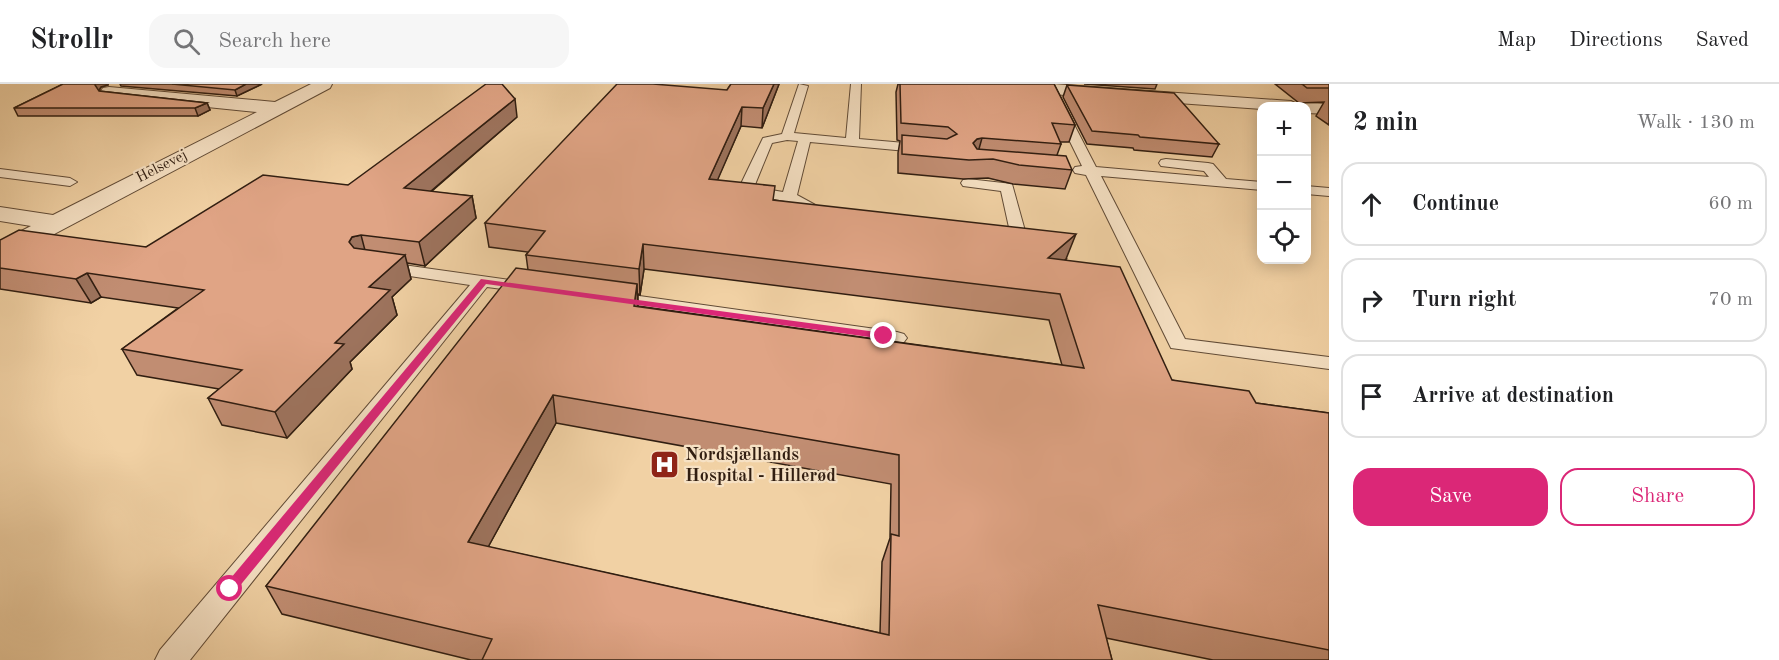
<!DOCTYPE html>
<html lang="en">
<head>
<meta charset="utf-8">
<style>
	:root { --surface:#fff; --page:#f6f6f6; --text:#202124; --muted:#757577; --line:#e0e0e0; --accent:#db2777 }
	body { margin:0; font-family:"Old Standard TT",serif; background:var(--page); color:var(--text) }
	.controls { position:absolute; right:18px; top:18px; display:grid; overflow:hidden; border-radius:12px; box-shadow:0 3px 15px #0003 }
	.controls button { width:54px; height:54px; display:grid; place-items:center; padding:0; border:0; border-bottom:2px solid var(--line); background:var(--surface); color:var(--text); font:30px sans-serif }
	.stop { position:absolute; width:18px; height:18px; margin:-14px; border:4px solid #db2777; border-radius:50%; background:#fff }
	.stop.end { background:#db2777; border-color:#fff; box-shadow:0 2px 6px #0008 }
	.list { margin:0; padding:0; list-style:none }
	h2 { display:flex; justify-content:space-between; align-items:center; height:78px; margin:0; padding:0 24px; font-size:26px }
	h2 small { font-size:20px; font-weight:400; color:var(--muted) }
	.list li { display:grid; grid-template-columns:39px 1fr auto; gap:18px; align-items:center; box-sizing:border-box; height:84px; margin:0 12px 12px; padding:0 12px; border:2px solid var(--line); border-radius:18px }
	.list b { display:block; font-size:22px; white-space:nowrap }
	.list em { font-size:20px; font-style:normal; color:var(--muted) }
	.actions { display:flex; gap:12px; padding:18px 24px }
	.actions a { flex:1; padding:14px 0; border:2px solid var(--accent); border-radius:18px; text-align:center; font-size:21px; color:var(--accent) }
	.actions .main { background:var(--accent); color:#fff }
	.icon { flex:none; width:33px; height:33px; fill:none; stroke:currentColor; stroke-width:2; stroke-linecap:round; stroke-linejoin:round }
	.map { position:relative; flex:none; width:1329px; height:576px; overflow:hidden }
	header { display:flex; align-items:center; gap:36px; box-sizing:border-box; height:84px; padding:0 30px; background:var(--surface); border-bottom:2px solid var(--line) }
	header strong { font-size:28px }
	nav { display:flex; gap:33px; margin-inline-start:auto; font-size:21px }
	.search { width:420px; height:54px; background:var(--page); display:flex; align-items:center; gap:15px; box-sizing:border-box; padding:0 21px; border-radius:18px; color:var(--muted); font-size:22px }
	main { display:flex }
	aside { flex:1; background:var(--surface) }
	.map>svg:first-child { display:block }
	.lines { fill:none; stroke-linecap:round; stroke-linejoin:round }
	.service-casing { stroke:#614b36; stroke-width:2 }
	.minor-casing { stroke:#614b36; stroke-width:2 }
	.service { fill:#f6e1c4; fill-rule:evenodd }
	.minor { fill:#f6e1c4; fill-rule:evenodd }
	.wall { fill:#c18d72; stroke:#311e11; stroke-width:1.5; fill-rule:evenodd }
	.shaded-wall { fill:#9d735d; stroke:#311e11; stroke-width:1.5 }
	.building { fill:#e0a485; stroke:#311e11; stroke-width:1.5; fill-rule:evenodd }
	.route { fill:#db2777 }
	.labels { text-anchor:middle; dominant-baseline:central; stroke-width:4.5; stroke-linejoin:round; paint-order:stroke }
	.far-street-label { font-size:15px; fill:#311e11; stroke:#f6e1c4 }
	.poi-label { font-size:18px; font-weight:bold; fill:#311e11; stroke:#f6e1c4; text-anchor:start }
</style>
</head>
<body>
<header>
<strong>Strollr</strong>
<div class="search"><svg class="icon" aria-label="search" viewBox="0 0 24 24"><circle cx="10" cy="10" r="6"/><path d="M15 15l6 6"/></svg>Search here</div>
<nav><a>Map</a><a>Directions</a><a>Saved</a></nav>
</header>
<main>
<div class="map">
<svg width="1329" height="576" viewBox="0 0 1329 576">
	<rect width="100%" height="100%" fill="#f1d1a4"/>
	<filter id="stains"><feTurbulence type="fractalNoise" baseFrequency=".00333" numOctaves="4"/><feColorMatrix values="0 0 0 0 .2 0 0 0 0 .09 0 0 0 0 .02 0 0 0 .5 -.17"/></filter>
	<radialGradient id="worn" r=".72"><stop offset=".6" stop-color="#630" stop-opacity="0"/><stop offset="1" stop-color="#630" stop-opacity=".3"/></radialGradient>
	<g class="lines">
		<defs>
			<g id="service">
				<path d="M799,0l9,2 -14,47 52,5 5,-54h10l-2,55 69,6 7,4 -7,4 -118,-11 -13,53 33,18 3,3 -8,5 -40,-20 -45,-8 -2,-3 25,-52 19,-4zM787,56l11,1 -15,51 -29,-5 18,-44z"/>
				<polygon points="1060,22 1066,25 1096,83 1209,93 1204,87 1161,82 1159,79 1161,76 1166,75 1208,79 1213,80 1226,95 1262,98 1262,106 1101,92 1185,255 1329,273 1329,285 1171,264 1086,91 1075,89 1073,86 1075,83 1082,82 1054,25"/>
				<polygon points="0,85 70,94 77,98 70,102 0,93"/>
				<polygon points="968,95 1012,100 1027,154 1025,157 1019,159 996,155 994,152 996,149 1010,148 1001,107 963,102 961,99 963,96"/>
				<polygon points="1306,102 1329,104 1329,112 1306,110"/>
				<polygon points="382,178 532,199 538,200 541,204 538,208 532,209 487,203 190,576 155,576 160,566 470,201 376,187 373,183 376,179"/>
				<polygon points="611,208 897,248 904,250 907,254 904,258 897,260 605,218 602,214 605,210"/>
			</g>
			<g id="minor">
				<polygon points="311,0 332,0 330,4 9,174 0,176 0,158 31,142 0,137 0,123 53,131 257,28 109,13 103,12 100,8 103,4 109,3 275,18"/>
				<polygon points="971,0 1052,0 1291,17 1299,21 1306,19 1329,20 1329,30 1306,29 1306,22 1262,22 1262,25 979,5"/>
			</g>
		</defs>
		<use href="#service" class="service-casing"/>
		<use href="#minor" class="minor-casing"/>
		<use href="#service" class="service"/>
		<use href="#minor" class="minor"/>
	</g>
	<g class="wall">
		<polygon points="63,0 108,0 108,1 101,3 99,7 207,19 210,26 198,32 18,32 14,24"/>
		<polygon points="120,0 262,0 237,12 121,2"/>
		<path d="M731,0h48l-17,44 -21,-2 -24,54 56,20 293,59 -2,1 108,120 84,23 73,10v247h-116l-107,-22 6,22h-641l-189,-46 -16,-28 262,-316 -2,-15 2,-3 -39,-5 -4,-24 242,-133zM644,185l405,51 13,45 -424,-59v-12l2,1zM556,339l335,61 -1,54 -8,24 -2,71 -392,-86z"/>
		<polygon points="898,0 1054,0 1075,41 1069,58 1060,58 1061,60 1057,71 1072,86 1065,105 1013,100 988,94 963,95 898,89 898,69 900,57 897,56 896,8"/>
		<polygon points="1084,0 1157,0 1155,5"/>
		<polygon points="1275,0 1329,0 1329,41 1316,32 1324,18 1299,19"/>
		<polygon points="1067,1 1219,60 1212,73 1134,66 1133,64 1087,60 1063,13"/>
		<polygon points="517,33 431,108 472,112 476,134 425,182 407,179 411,195 392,213 397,231 350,278 352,285 287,354 222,341 208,314 219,305 137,291 122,265 178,224 101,213 91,219 0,205 0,156 146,163 348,101"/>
	</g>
	<g class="shaded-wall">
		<polygon points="95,0 108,0 108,1 101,3 98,8 95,1"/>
		<polygon points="246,0 262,0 237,12 235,6"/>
		<polygon points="774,0 779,0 762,44 763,24"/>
		<polygon points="515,15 517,33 409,126 404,104"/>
		<polygon points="207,19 210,26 198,32 195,24"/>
		<polygon points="742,23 741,42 708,118 709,95"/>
		<polygon points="982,54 977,72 973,59 977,55"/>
		<polygon points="472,112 476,134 425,182 419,158"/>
		<polygon points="1076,150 1066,175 1038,199 1048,174"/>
		<polygon points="361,151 367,174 359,176 349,158 352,153"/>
		<polygon points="643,160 644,185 640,211 639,185"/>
		<polygon points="405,171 411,195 392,213 397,231 350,278 352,285 287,354 275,328 335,259 369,203"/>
		<polygon points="87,189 101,213 91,219 76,195"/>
		<polygon points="637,200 638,226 634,222"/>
		<polygon points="553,311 556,339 475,487 468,458"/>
	</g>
	<g class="building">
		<polygon points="63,0 95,0 95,1 99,7 207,19 195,24 14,24"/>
		<polygon points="172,0 246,0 235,6"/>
		<polygon points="486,0 502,0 515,15 404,104 472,112 419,158 361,151 352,153 349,158 354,164 405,171 369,203 390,206 335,259 344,260 275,328 208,314 242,286 122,265 204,206 87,189 76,195 0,184 0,156 19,146 146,163 263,91 348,101"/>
		<path d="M617,0h36l74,6 4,-6h43l-11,24 -21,-1 -33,72 66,7 -2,14 303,34 -28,24 72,9 52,113 77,11 7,12 73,10v237l-231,-45 14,55h-630l10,-21 -226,-53 250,-318 121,16 -3,22 450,62 -24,-74 -417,-50 -4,25 -113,-14 19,-24 -60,-8zM553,311l346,60v81l-8,-2 -2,101 -421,-93z"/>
		<polygon points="900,0 1054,0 1075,41 1052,39 1061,60 982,54 977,55 973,59 977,65 1066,72 1072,86 1019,81 993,75 969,76 902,70 902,51 947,55 957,50 948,43 901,39"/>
		<polygon points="1302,0 1329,0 1329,4 1307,4"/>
		<polygon points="1067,1 1174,9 1219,60 1140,53 1138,51 1092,47"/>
	</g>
	<polygon class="route" points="481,195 884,249 889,252 884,255 486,200 234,509 225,509 223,505 225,501"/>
	<defs>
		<symbol id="hospital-square" viewBox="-11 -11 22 22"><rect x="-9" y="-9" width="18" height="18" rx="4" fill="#8f2418" stroke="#f6e1c4"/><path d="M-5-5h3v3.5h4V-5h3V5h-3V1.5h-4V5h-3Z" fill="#fff"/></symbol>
	</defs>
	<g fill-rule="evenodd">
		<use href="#hospital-square" x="648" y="364" width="33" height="33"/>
	</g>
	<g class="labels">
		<g class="far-street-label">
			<text transform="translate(162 83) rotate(-27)">Helsevej</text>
		</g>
		<g class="poi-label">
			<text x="685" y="371">Nordsjællands<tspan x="685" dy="21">Hospital - Hillerød</tspan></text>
		</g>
	</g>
	<rect width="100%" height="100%" filter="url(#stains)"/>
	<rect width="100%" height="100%" fill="url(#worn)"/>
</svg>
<div class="controls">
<button>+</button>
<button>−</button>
<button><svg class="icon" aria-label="locate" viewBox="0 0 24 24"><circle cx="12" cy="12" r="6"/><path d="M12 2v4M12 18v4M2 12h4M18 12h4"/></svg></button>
</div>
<div class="stop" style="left:230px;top:505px"></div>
<div class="stop end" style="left:884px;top:252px"></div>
</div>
<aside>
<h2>2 min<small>Walk · 130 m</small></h2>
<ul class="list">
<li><svg class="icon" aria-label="ahead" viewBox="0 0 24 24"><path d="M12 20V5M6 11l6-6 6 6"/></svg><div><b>Continue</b></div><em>60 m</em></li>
<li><svg class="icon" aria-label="right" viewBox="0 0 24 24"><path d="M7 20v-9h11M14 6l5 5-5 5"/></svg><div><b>Turn right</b></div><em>70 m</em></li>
<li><svg class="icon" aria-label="arrive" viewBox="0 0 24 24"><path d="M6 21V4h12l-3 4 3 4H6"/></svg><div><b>Arrive at destination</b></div></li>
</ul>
<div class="actions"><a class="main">Save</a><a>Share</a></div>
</aside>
</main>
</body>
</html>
